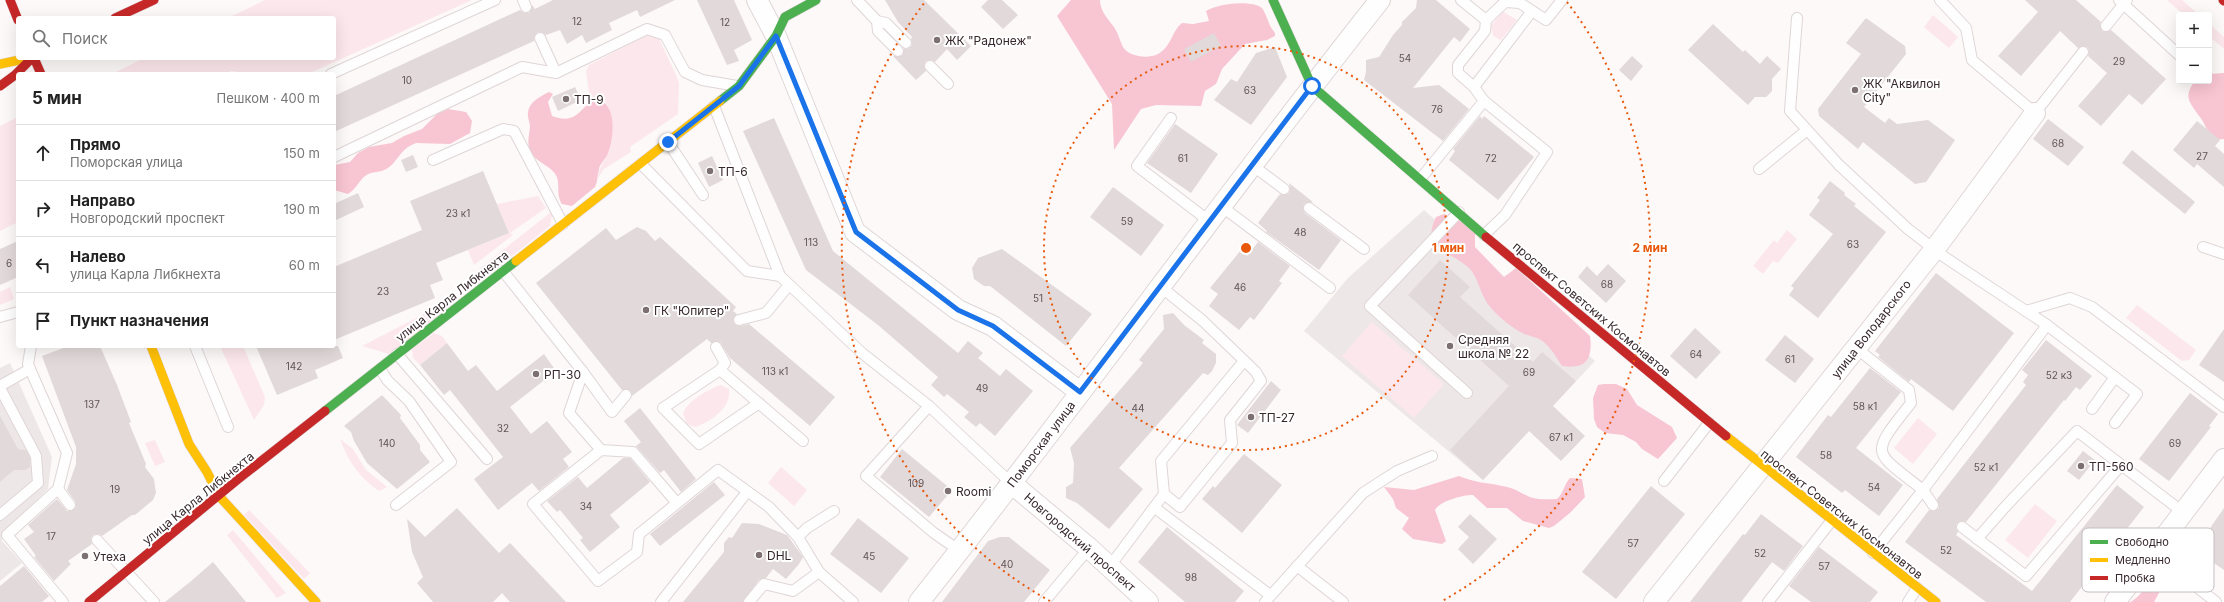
<!DOCTYPE html>
<html lang="ru">
<head>
<meta charset="utf-8">
<style>
	:root { --surface:#fff; --page:#f6f6f6; --text:#222; --muted:#767676; --line:#e0e0e0 }
	body { margin:0; font-family:Inter,sans-serif; background:var(--page); color:var(--text) }
	.controls { position:absolute; right:12px; top:12px; display:grid; overflow:hidden; border-radius:4px; box-shadow:0 4px 16px #0002 }
	.controls button { width:36px; height:36px; display:grid; place-items:center; padding:0; border:0; border-bottom:1px solid var(--line); background:var(--surface); color:var(--text); font:20px sans-serif }
	.stop { position:absolute; width:12px; height:12px; margin:-9px; border:3px solid #1a73e8; border-radius:50%; background:#fff }
	.stop.end { background:#1a73e8; border-color:#fff; box-shadow:0 1px 4px #0008 }
	.list { margin:0; padding:0; list-style:none }
	h2 { display:flex; justify-content:space-between; align-items:center; height:52px; margin:0; padding:0 16px; font-size:17px }
	h2 small { font-size:13px; font-weight:400; color:var(--muted) }
	.list li { display:grid; grid-template-columns:26px 1fr auto; gap:12px; align-items:center; box-sizing:border-box; height:56px; padding:0 16px; border-top:1px solid var(--line) }
	.list b { display:block; font-size:15px; white-space:nowrap }
	.list p { margin:0; font-size:13px; white-space:nowrap; color:var(--muted) }
	.list em { font-size:13px; font-style:normal; color:var(--muted) }
	.icon { flex:none; width:22px; height:22px; fill:none; stroke:currentColor; stroke-width:2; stroke-linecap:round; stroke-linejoin:round }
	.map { position:relative; flex:none; width:2224px; height:602px; overflow:hidden }
	.search { position:absolute; background:var(--surface); box-shadow:0 4px 16px #0002; left:16px; top:16px; width:320px; height:44px; display:flex; align-items:center; gap:10px; box-sizing:border-box; padding:0 14px; border-radius:4px; color:var(--muted); font-size:15px }
	.panel { position:absolute; background:var(--surface); box-shadow:0 4px 16px #0002; left:16px; top:72px; width:320px; height:276px; border-radius:4px }
	.map>svg:first-child { display:block }
	.built { fill:#eee7e8 }
	.green { fill:#fce7ec }
	.forest { fill:#f8c5d2 }
	.building { fill:#e2d9da }
	.lines { fill:none; stroke-linecap:round; stroke-linejoin:round }
	.lane-casing { stroke:#dfd5d7; stroke-width:12 }
	.street-casing { stroke:#dfd5d7; stroke-width:22 }
	.fast-casing { stroke:#dfd5d7; stroke-width:10 }
	.slow-casing { stroke:#dfd5d7; stroke-width:10 }
	.jam-casing { stroke:#dfd5d7; stroke-width:10 }
	.lane { stroke:#fffefe; stroke-width:10 }
	.street { stroke:#fffefe; stroke-width:20 }
	.fast { stroke:#4caf50; stroke-width:9 }
	.slow { stroke:#ffc107; stroke-width:9 }
	.jam { stroke:#c62828; stroke-width:9 }
	.route { stroke:#1a73e8; stroke-width:5 }
	.ring { fill:none; stroke:#e8590c; stroke-width:2; stroke-dasharray:2 4 }
	.poi-dot { fill:#7c7073; stroke:#fff; stroke-width:1.5 }
	.labels { text-anchor:middle; dominant-baseline:central; stroke-width:4; stroke-linejoin:round; paint-order:stroke }
	.number-label { font-size:10px; fill:#615457 }
	.poi-label { font-size:12px; fill:#36272b; stroke:#fff; text-anchor:start }
	.street-label { font-size:12px; fill:#36272b; stroke:#fff }
	.key { fill:#fff; stroke:#c3bebf; stroke-width:1 }
	.key-label { font-size:11px; fill:#36272b }
	.centre { fill:#e8590c; stroke:#fff; stroke-width:2 }
	.ring-label { font-size:12px; text-anchor:middle; font-weight:bold; fill:#e8590c; stroke:#fff; stroke-width:4; stroke-linejoin:round; paint-order:stroke }
</style>
</head>
<body>
<div class="map">
<svg width="2224" height="602" viewBox="0 0 2224 602">
	<rect width="100%" height="100%" fill="#fdf9f9"/>
	<g class="built">
		<polygon points="1424,210 1595,361 1483,480 1304,331 1348,278"/>
		<polygon points="10,363 52,457 48,489 3,532 2,541 22,563 0,581 0,368"/>
	</g>
	<g class="green">
		<polygon points="265,0 472,0 308,74 252,74 231,71 224,74 112,74 144,58 334,58 334,18 228,18"/>
		<polygon points="2167,0 2182,0 2199,15 2184,15"/>
		<polygon points="1502,11 1517,20 1501,40 1493,36 1491,26"/>
		<polygon points="1933,15 1958,37 1949,48 1924,27"/>
		<polygon points="2209,24 2224,37 2224,49 2209,36"/>
		<path d="M648,35l10,2 19,40 2,6 -1,31 -48,33 1,5 -27,17 -6,9c0,-11 6,-15 10,-25 6,-15 7,-38 -3,-51l-5,-2 -10,2 -4,-31 3,-6z"/>
		<polygon points="16,118 18,122 18,222 0,231 0,126"/>
		<polygon points="538,196 546,208 510,233 513,235 474,265 468,250 509,233 497,204"/>
		<polygon points="551,212 552,215 550,226 493,271 480,271 479,269"/>
		<polygon points="1787,230 1797,239 1778,263 1773,261 1763,274 1753,266 1774,240 1777,243"/>
		<polygon points="10,287 14,299 0,305 0,292"/>
		<polygon points="441,303 447,311 389,354 362,346 420,316"/>
		<polygon points="2137,305 2196,350 2189,360 2182,361 2126,318"/>
		<polygon points="1372,322 1444,384 1414,418 1342,356"/>
		<polygon points="434,333 442,336 447,343 420,365 413,358 412,349"/>
		<polygon points="220,346 243,346 265,397 264,405 254,420"/>
		<path d="M721,385l8,4c3,19 -19,33 -34,38l-8,-3 -4,-11c5,-12 25,-24 38,-28z"/>
		<polygon points="1918,418 1937,434 1913,464 1894,448"/>
		<path d="M340,439l13,10 13,21 21,17 -8,4c-20,-14 -31,-30 -39,-52z"/>
		<polygon points="155,440 165,462 155,466 145,443"/>
		<polygon points="781,467 807,490 794,506 768,483"/>
		<polygon points="2035,504 2057,521 2028,558 2005,540"/>
		<polygon points="249,510 310,573 304,579 244,515"/>
		<polygon points="233,530 286,593 277,598 227,535"/>
	</g>
	<g class="forest">
		<path d="M1071,0h29c0,11 8,19 14,27 4,6 6,14 9,20 6,10 25,12 35,7 14,-8 13,-22 24,-31l11,1 16,-3 -3,-10c14,-8 45,-11 56,-3 6,9 6,17 13,25v3l-8,4 -22,4 -23,25 -6,15 -11,7 -4,15 -45,-1 -15,4 -27,41 -2,-46 -55,-88z"/>
		<path d="M2224,73v66l-9,1c-8,-7 -9,-15 -15,-23 -9,-13 -18,-20 -5,-36h14v-7z"/>
		<path d="M549,92l4,2 -5,8 4,14c30,11 28,-16 48,-16 17,7 14,39 8,53 -2,6 -8,10 -9,16 -2,7 -1,12 -4,18l-23,19 -10,-2c-6,-9 -2,-18 -5,-27 -5,-11 -18,-13 -25,-23 -6,-9 -3,-17 -2,-27 0,-5 -3,-10 -2,-15 1,-10 13,-16 21,-20z"/>
		<path d="M448,109l18,3 6,9 -2,12 -20,11 -34,-1c-16,6 -17,17 -28,25 -7,5 -17,3 -23,8 -7,6 -9,13 -17,18l-14,-4v-25l16,-3 8,-9 11,-6 23,-4 12,-7 18,-7 15,-15z"/>
		<path d="M1444,214l31,14v19l29,30 12,-9 74,68c3,23 -4,34 -28,30 -6,-9 -11,-19 -21,-26 -5,-3 -11,-4 -17,-6 -12,-6 -24,-16 -33,-26 -11,-12 -12,-30 -22,-40 -18,-17 -49,-18 -33,-51z"/>
		<polygon points="1604,384 1616,384 1627,389 1637,405 1672,427 1677,438 1658,459 1642,449 1636,442 1623,435 1605,433 1597,427 1594,419 1593,398 1598,385"/>
		<path d="M1459,476c15,7 32,7 48,11 10,2 16,8 26,11 8,2 16,1 24,1 7,-6 7,-15 13,-21l12,1 3,18 -14,15 -17,14 -5,2 -26,-7 -16,-13h-20l-14,-13c-11,0 -33,6 -38,15l11,31 -4,3 -29,-5 -11,-10 7,-11 -13,-10 -3,-9 -9,-12 30,3z"/>
		<path d="M2159,577l7,3 -12,22h-23c3,-3 7,-5 10,-9 6,-9 5,-15 18,-16z"/>
	</g>
	<g class="building">
		<polygon points="553,0 675,0 640,17 637,10 609,23 612,30 586,43 582,35 567,44 560,30 546,35 543,33 538,32 535,35 534,41 334,132 334,96 520,10 525,13 529,13 532,5 535,9"/>
		<polygon points="697,0 734,0 752,40 734,50 739,61 727,65"/>
		<polygon points="885,0 924,0 971,46 957,60 947,49 935,62 931,60 926,61 924,65 926,71 916,80 893,56 902,56 904,49 908,49 912,45 911,39 912,37 898,22"/>
		<polygon points="988,0 1002,0 1018,15 1003,29 981,7"/>
		<polygon points="1417,0 1436,0 1470,29 1460,42 1454,37 1413,88 1439,85 1469,109 1443,141 1364,80 1366,72 1366,60 1379,57 1393,35 1402,25 1402,22 1416,8"/>
		<polygon points="2025,0 2076,0 2101,22 2100,25 2102,31 2105,32 2111,30 2166,79 2142,105 2129,94 2101,126 2078,106 2107,73 2088,56 2089,50 2087,47 2078,48 2060,31 2021,76 1998,56 2038,12"/>
		<polygon points="1866,18 1905,46 1906,54 1864,107 1885,123 1889,118 1897,124 1928,120 1955,140 1926,182 1915,184 1863,142 1858,149 1819,116 1818,109 1861,54 1846,43"/>
		<polygon points="1713,24 1743,52 1745,50 1760,64 1767,56 1781,69 1772,79 1772,91 1766,97 1755,97 1748,105 1688,50"/>
		<polygon points="1214,33 1221,46 1191,62 1184,49"/>
		<polygon points="1275,47 1287,77 1251,125 1214,100 1231,79 1237,82 1256,53"/>
		<polygon points="1632,56 1643,66 1631,81 1619,70"/>
		<polygon points="575,87 581,100 558,111 552,97"/>
		<polygon points="1480,116 1482,119 1484,116 1534,157 1498,200 1449,160 1455,151 1453,149"/>
		<polygon points="774,118 833,251 958,353 968,341 983,353 978,358 1000,376 1006,369 1033,391 995,436 980,423 976,427 964,417 969,412 947,394 944,397 931,385 938,377 878,325 806,270 743,131"/>
		<polygon points="2048,119 2084,147 2068,166 2033,139"/>
		<polygon points="2197,121 2220,140 2215,146 2224,154 2224,187 2197,164 2194,168 2173,150"/>
		<polygon points="1175,124 1218,154 1191,193 1147,163"/>
		<polygon points="2132,150 2195,202 2185,214 2122,163"/>
		<polygon points="413,155 418,167 406,172 401,160"/>
		<polygon points="712,156 723,180 709,187 698,163"/>
		<polygon points="483,171 509,233 436,263 443,280 430,285 435,298 334,340 334,267 422,230 410,201"/>
		<polygon points="1830,181 1845,193 1844,195 1856,204 1854,206 1886,232 1818,318 1789,295 1794,288 1791,286 1833,234 1809,215 1820,200 1817,198"/>
		<polygon points="1289,183 1313,202 1304,204 1303,208 1305,213 1341,240 1319,270 1266,232 1267,231 1258,223 1280,194 1284,195 1289,193 1290,189"/>
		<polygon points="1113,187 1164,225 1141,256 1090,217"/>
		<polygon points="358,193 364,207 334,221 334,204"/>
		<polygon points="637,227 646,231 655,241 660,237 736,307 733,311 737,314 733,319 735,325 740,326 749,324 835,397 810,426 730,358 720,342 711,343 707,339 632,396 630,390 622,390 536,283 606,228 616,240"/>
		<polygon points="18,241 18,277 0,285 0,249"/>
		<polygon points="1258,242 1290,266 1279,281 1282,283 1264,307 1254,320 1250,317 1239,330 1209,306 1218,294 1210,288 1241,250 1247,256"/>
		<polygon points="1002,249 1092,314 1066,346 990,286 984,286 974,279 972,268 978,258"/>
		<polygon points="1440,260 1470,287 1460,297 1533,362 1542,352 1576,381 1553,406 1585,436 1561,461 1529,431 1483,480 1450,450 1509,386 1408,295"/>
		<polygon points="1608,264 1626,281 1606,303 1578,277 1587,266 1597,276"/>
		<polygon points="1936,273 2014,333 1953,411 1911,379 1909,382 1878,357 1880,355 1875,351"/>
		<polygon points="1173,313 1184,325 1204,340 1202,343 1216,354 1216,363 1212,371 1208,375 1203,373 1119,468 1143,489 1109,529 1077,503 1066,498 1066,487 1073,483 1074,463 1070,448 1143,363 1139,360 1164,329 1163,315"/>
		<polygon points="1695,328 1721,352 1696,379 1670,356"/>
		<polygon points="2224,329 2224,382 2199,365"/>
		<polygon points="1785,335 1814,359 1795,383 1765,360"/>
		<polygon points="2046,340 2092,376 2080,390 2076,387 2065,401 2064,400 1966,522 1962,521 1957,523 1956,527 1958,532 1956,535 2032,591 2117,485 2144,507 2070,602 1986,602 1905,542 1929,510 1934,511 1939,508 1937,499 2026,385 2023,382 2028,375 2022,370"/>
		<polygon points="447,343 468,371 476,365 497,391 544,354 556,371 510,407 531,434 547,421 572,452 563,459 569,467 539,491 532,483 498,510 474,479 503,457 450,390 444,395 420,365"/>
		<polygon points="69,346 100,346 117,385 131,422 129,423 146,464 145,467 154,479 156,493 153,500 135,515 132,515 102,536 99,534 93,535 91,538 92,544 68,561 71,564 54,581 34,557 36,556 24,539 34,532 28,525 57,499 67,511 71,511 76,507 75,501 67,490 76,464 76,447 42,356"/>
		<polygon points="256,346 338,346 343,358 315,370 318,378 277,395"/>
		<polygon points="1870,368 1901,392 1856,448 1903,485 1879,516 1845,490 1842,493 1796,457 1828,415 1831,417"/>
		<polygon points="1271,381 1281,390 1248,433 1237,425"/>
		<polygon points="2190,393 2218,414 2209,426 2211,427 2169,481 2139,459"/>
		<polygon points="382,395 401,415 400,418 420,445 420,450 430,462 397,489 367,463 354,441 351,432 344,426"/>
		<polygon points="640,408 696,479 681,492 664,470 660,473 636,446 641,442 624,421"/>
		<polygon points="0,416 18,449 26,450 30,458 30,467 25,470 14,470 0,482"/>
		<polygon points="902,449 952,490 929,517 880,477"/>
		<polygon points="2083,451 2095,460 2079,480 2067,471"/>
		<polygon points="1244,454 1282,485 1242,533 1202,499 1213,486 1215,488"/>
		<polygon points="623,458 630,458 650,482 610,515 620,527 590,552 580,540 583,538 560,510 557,512 547,501 578,477 587,488"/>
		<polygon points="714,482 725,495 660,546 650,534"/>
		<polygon points="1651,486 1685,514 1616,599 1582,572"/>
		<polygon points="457,508 499,553 510,543 566,602 510,602 502,593 493,602 433,602 417,583 423,577 412,552 407,519 425,537"/>
		<polygon points="2224,508 2224,570 2195,550"/>
		<polygon points="1470,514 1497,539 1473,564 1458,549 1469,537 1458,527"/>
		<polygon points="1761,514 1803,546 1784,571 1772,562 1741,602 1690,602 1743,534 1745,535"/>
		<polygon points="858,518 909,558 881,593 830,554"/>
		<polygon points="742,523 759,524 787,535 803,557 799,564 786,579 773,569 766,578 759,580 743,602 683,602 724,552 724,543 729,537 732,538"/>
		<polygon points="1167,527 1244,591 1235,602 1185,602 1138,562"/>
		<polygon points="1000,537 1009,537 1050,570 1024,602 942,602 988,541"/>
		<polygon points="1819,547 1878,592 1870,602 1811,602 1789,586"/>
		<polygon points="213,562 246,602 165,602 190,582"/>
		<polygon points="24,566 49,596 42,602 0,602 0,586"/>
	</g>
	<g class="lines">
		<defs>
			<g id="lane">
				<polyline points="523,0 526,7"/>
				<polyline points="857,0 877,21 886,23 906,43"/>
				<polyline points="1461,0 1486,20"/>
				<polyline points="1940,0 1966,28 1972,60 2035,113 2083,52"/>
				<polyline points="2119,0 2179,55"/>
				<polyline points="1797,18 1790,111 1839,165 1908,229 1943,256 2047,325 2137,394 2115,423"/>
				<polyline points="877,21 878,31 898,51"/>
				<polyline points="2106,26 2127,0"/>
				<polyline points="540,38 556,73"/>
				<polyline points="930,66 948,84"/>
				<polyline points="331,74 495,0"/>
				<polyline points="1474,87 1532,11"/>
				<polyline points="1484,101 1547,152 1505,215 1484,235"/>
				<polyline points="714,106 780,276 862,353 929,406 1011,483"/>
				<polyline points="1171,118 1137,166 1209,221"/>
				<polyline points="668,142 703,195"/>
				<polyline points="334,157 522,67 556,73 647,29 665,35 685,72 702,80 737,86"/>
				<polyline points="433,160 503,129 514,131 563,224"/>
				<polyline points="641,164 747,271 780,276"/>
				<polyline points="1252,165 1284,189"/>
				<polyline points="1759,169 1806,131"/>
				<polyline points="1421,178 1484,101 1474,87 1458,73 1458,65 1485,31 1486,20 1505,2 1520,3 1546,20 1562,0"/>
				<polyline points="1221,206 1330,288"/>
				<polyline points="1309,208 1364,249"/>
				<polyline points="1459,212 1370,306 1467,393"/>
				<polyline points="2203,247 2224,254"/>
				<polyline points="503,271 583,372 569,413 601,450"/>
				<polyline points="2026,311 2070,298 2092,307 2224,407"/>
				<polyline points="0,317 18,312"/>
				<polyline points="739,320 766,313 789,285"/>
				<polyline points="31,346 28,364 30,369 67,453 58,489 7,535 63,602"/>
				<polyline points="195,346 228,427"/>
				<polyline points="716,347 725,363 720,370 803,441"/>
				<path d="M1856,348l53,42 2,13c-42,53 -39,47 12,87l-50,63"/>
				<polyline points="397,354 487,459"/>
				<polyline points="380,369 388,381 409,401 451,462 396,505"/>
				<polyline points="720,370 663,408 699,444 759,403"/>
				<polyline points="583,372 612,412 626,395"/>
				<polyline points="0,386 30,369"/>
				<polyline points="0,388 36,456 38,483 0,515"/>
				<polyline points="929,406 866,476 934,533 960,551"/>
				<polyline points="2092,409 2115,377"/>
				<polyline points="1664,481 1709,423"/>
				<polyline points="58,489 70,505"/>
				<polyline points="1164,494 1161,461 1244,361"/>
				<polyline points="677,503 633,452 601,450 533,504 598,581 637,552 639,534 718,470 769,507 798,537 819,572 853,602"/>
				<polyline points="1933,505 1923,490 2047,325"/>
				<polyline points="1155,508 1270,595"/>
				<polyline points="1962,527 2026,576 2121,465"/>
				<polyline points="798,537 807,528 834,511"/>
				<polyline points="1977,539 2005,507 2077,431 2184,513"/>
				<polyline points="97,540 154,602"/>
				<polyline points="2153,553 2216,602"/>
				<polyline points="1110,566 1164,494 1180,507 1232,443 1230,420 1261,381 1256,372 1203,321 1161,287"/>
				<polyline points="1297,566 1343,602"/>
				<polyline points="661,602 747,492"/>
				<polyline points="749,602 764,584 793,591 819,572"/>
				<polyline points="1044,602 1089,548"/>
				<polyline points="1265,602 1363,493 1397,471 1432,456"/>
				<polyline points="1768,602 1832,520"/>
				<polyline points="1908,602 1917,588"/>
			</g>
			<g id="street">
				<polyline points="757,0 776,36 855,232 958,310 993,326 1080,392"/>
				<polyline points="1011,483 1089,548 1148,602"/>
				<path d="M919,602c157,-198 304,-404 461,-602"/>
				<polyline points="1654,602 1934,250 2035,113"/>
				<polyline points="2115,602 2224,459"/>
			</g>
			<g id="fast">
				<polyline points="1273,0 1312,86 1486,237"/>
				<polyline points="720,101 739,86 776,36 785,17 816,0"/>
				<polyline points="325,411 516,261"/>
			</g>
			<g id="slow">
				<polyline points="0,64 29,58"/>
				<polyline points="516,261 720,101"/>
				<polyline points="151,346 189,444 207,472 219,496 316,602"/>
				<polyline points="1726,436 1936,602"/>
			</g>
			<g id="jam">
				<polyline points="10,0 18,20"/>
				<polyline points="2223,0 2224,1"/>
				<polyline points="115,18 154,0"/>
				<polyline points="34,58 41,74"/>
				<polyline points="0,86 15,75 32,58"/>
				<polyline points="1486,237 1726,436"/>
				<polyline points="89,602 237,480 325,411"/>
			</g>
		</defs>
		<use href="#lane" class="lane-casing"/>
		<use href="#street" class="street-casing"/>
		<use href="#fast" class="fast-casing"/>
		<use href="#slow" class="slow-casing"/>
		<use href="#jam" class="jam-casing"/>
		<use href="#lane" class="lane"/>
		<use href="#street" class="street"/>
		<use href="#fast" class="fast"/>
		<use href="#slow" class="slow"/>
		<use href="#jam" class="jam"/>
	</g>
	<g class="lines">
		<polyline class="route" points="668,142 739,86 776,36 856,232 958,310 993,326 1080,392 1312,86"/>
	</g>
	<g class="ring">
		<circle cx="1246" cy="248" r="202"/>
		<path d="M1050 601A404 404 0 0 1 925 2M1567 2A404 404 0 0 1 1442 601"/>
	</g>
	<g class="poi-dot">
		<circle cx="937" cy="40" r="4"/>
		<circle cx="1855" cy="90" r="4"/>
		<circle cx="566" cy="99" r="4"/>
		<circle cx="710" cy="171" r="4"/>
		<circle cx="646" cy="310" r="4"/>
		<circle cx="1450" cy="346" r="4"/>
		<circle cx="536" cy="374" r="4"/>
		<circle cx="1251" cy="417" r="4"/>
		<circle cx="2081" cy="466" r="4"/>
		<circle cx="948" cy="491" r="4"/>
		<circle cx="759" cy="555" r="4"/>
		<circle cx="85" cy="556" r="4"/>
	</g>
	<g class="labels">
		<g class="number-label">
			<text x="577" y="21">12</text>
			<text x="725" y="22">12</text>
			<text x="1405" y="58">54</text>
			<text x="2119" y="61">29</text>
			<text x="407" y="80">10</text>
			<text x="1250" y="90">63</text>
			<text x="1437" y="109">76</text>
			<text x="2058" y="143">68</text>
			<text x="2202" y="156">27</text>
			<text x="1183" y="158">61</text>
			<text x="1491" y="158">72</text>
			<text x="458" y="213">23 к1</text>
			<text x="1127" y="221">59</text>
			<text x="1300" y="232">48</text>
			<text x="811" y="242">113</text>
			<text x="1853" y="244">63</text>
			<text x="9" y="263">6</text>
			<text x="1607" y="284">68</text>
			<text x="1240" y="287">46</text>
			<text x="383" y="291">23</text>
			<text x="1038" y="298">51</text>
			<text x="1696" y="354">64</text>
			<text x="1790" y="359">61</text>
			<text x="294" y="366">142</text>
			<text x="775" y="371">113 к1</text>
			<text x="1529" y="372">69</text>
			<text x="2059" y="375">52 к3</text>
			<text x="982" y="388">49</text>
			<text x="92" y="404">137</text>
			<text x="1865" y="406">58 к1</text>
			<text x="1138" y="408">44</text>
			<text x="503" y="428">32</text>
			<text x="1561" y="437">67 к1</text>
			<text x="387" y="443">140</text>
			<text x="2175" y="443">69</text>
			<text x="1826" y="455">58</text>
			<text x="1986" y="467">52 к1</text>
			<text x="916" y="483">109</text>
			<text x="1874" y="487">54</text>
			<text x="115" y="489">19</text>
			<text x="586" y="506">34</text>
			<text x="51" y="536">17</text>
			<text x="1633" y="543">57</text>
			<text x="1946" y="550">52</text>
			<text x="1760" y="553">52</text>
			<text x="869" y="556">45</text>
			<text x="1007" y="564">40</text>
			<text x="1824" y="566">57</text>
			<text x="1191" y="577">98</text>
		</g>
		<g class="poi-label">
			<text x="945" y="40">ЖК "Радонеж"</text>
			<text x="1863" y="83">ЖК "Аквилон<tspan x="1863" dy="14">City"</tspan></text>
			<text x="574" y="99">ТП-9</text>
			<text x="718" y="171">ТП-6</text>
			<text x="654" y="310">ГК "Юпитер"</text>
			<text x="1458" y="339">Средняя<tspan x="1458" dy="14">школа № 22</tspan></text>
			<text x="544" y="374">РП-30</text>
			<text x="1259" y="417">ТП-27</text>
			<text x="2089" y="466">ТП-560</text>
			<text x="956" y="491">Roomi</text>
			<text x="767" y="555">DHL</text>
			<text x="93" y="556">Утеха</text>
		</g>
		<g class="street-label">
			<text transform="translate(452 296) rotate(-38)">улица Карла Либкнехта</text>
			<text transform="translate(1592 309) rotate(40)">проспект Советских Космонавтов</text>
			<text transform="translate(1871 329) rotate(-52)">улица Володарского</text>
			<text transform="translate(1041 444) rotate(-53)">Поморская улица</text>
			<text transform="translate(198 498) rotate(-39)">улица Карла Либкнехта</text>
			<text transform="translate(1842 514) rotate(38)">проспект Советских Космонавтов</text>
			<text transform="translate(1080 542) rotate(41)">Новгородский проспект</text>
		</g>
	</g>
	<rect x="2082" y="528" width="132" height="64" rx="6" class="key"/>
	<rect x="2090" y="540" width="18" height="4" fill="#4caf50"/>
	<rect x="2090" y="558" width="18" height="4" fill="#ffc107"/>
	<rect x="2090" y="576" width="18" height="4" fill="#c62828"/>
	<g class="key-label">
		<text x="2115" y="546">Свободно</text>
		<text x="2115" y="564">Медленно</text>
		<text x="2115" y="582">Пробка</text>
	</g>
	<circle cx="1246" cy="248" r="6" class="centre"/>
	<g class="ring-label">
		<text x="1448" y="252">1 мин</text>
		<text x="1650" y="252">2 мин</text>
	</g>
</svg>
<div class="controls">
<button>+</button>
<button>−</button>
</div>
<div class="stop" style="left:1312px;top:86px"></div>
<div class="stop end" style="left:668px;top:142px"></div>
<div class="search"><svg class="icon" aria-label="search" viewBox="0 0 24 24"><circle cx="10" cy="10" r="6"/><path d="M15 15l6 6"/></svg>Поиск</div>
<section class="panel">
<h2>5 мин<small>Пешком · 400 m</small></h2>
<ul class="list">
<li><svg class="icon" aria-label="ahead" viewBox="0 0 24 24"><path d="M12 20V5M6 11l6-6 6 6"/></svg><div><b>Прямо</b><p>Поморская улица</p></div><em>150 m</em></li>
<li><svg class="icon" aria-label="right" viewBox="0 0 24 24"><path d="M7 20v-9h11M14 6l5 5-5 5"/></svg><div><b>Направо</b><p>Новгородский проспект</p></div><em>190 m</em></li>
<li><svg class="icon" aria-label="left" viewBox="0 0 24 24"><path d="M17 20v-9H6M10 6l-5 5 5 5"/></svg><div><b>Налево</b><p>улица Карла Либкнехта</p></div><em>60 m</em></li>
<li><svg class="icon" aria-label="arrive" viewBox="0 0 24 24"><path d="M6 21V4h12l-3 4 3 4H6"/></svg><div><b>Пункт назначения</b></div></li>
</ul>
</section>
</div>
</body>
</html>
